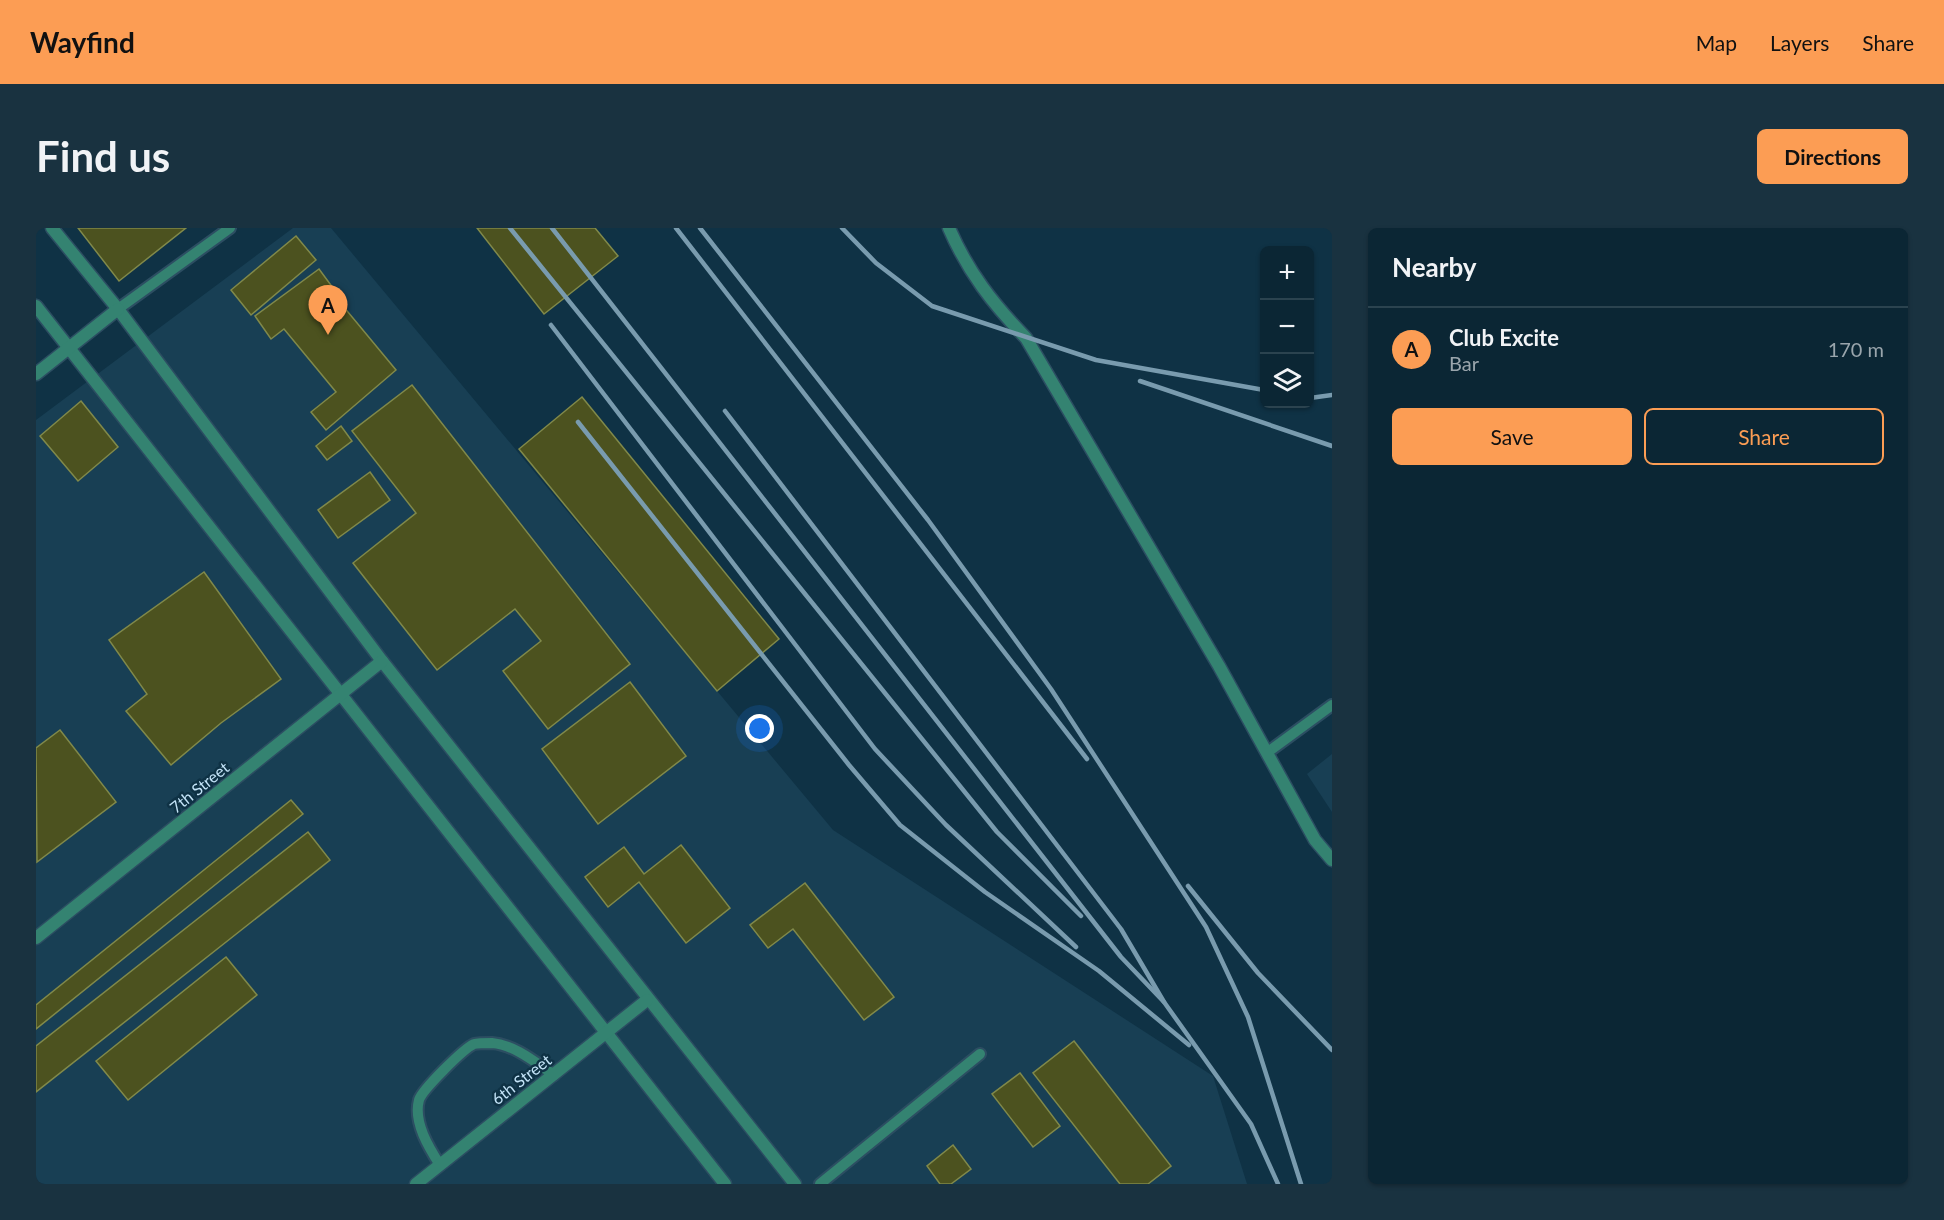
<!DOCTYPE html>
<html lang="en">
<head>
<meta charset="utf-8">
<style>
	:root { --surface:#0b2634; --page:#193240; --text:#f1f3f6; --muted:#9aa5ac; --line:#2b434f; --accent:#fc9d54 }
	body { margin:0; font-family:Lato,sans-serif; background:var(--page); color:var(--text) }
	.controls { position:absolute; right:18px; top:18px; display:grid; overflow:hidden; border-radius:9px; box-shadow:0 2px 4px #0004 }
	.controls button { width:54px; height:54px; display:grid; place-items:center; padding:0; border:0; border-bottom:2px solid var(--line); background:var(--surface); color:var(--text); font:30px sans-serif }
	.you { position:absolute; left:724px; top:501px; width:21px; height:21px; margin:-15px; border:4px solid #fff; border-radius:50%; background:#1a73e8; box-shadow:0 0 0 9px #1a73e833 }
	.badge { display:grid; place-items:center; width:39px; height:39px; border-radius:50%; background:var(--accent); color:#111; font-size:20px; font-weight:700 }
	.pin { position:absolute; translate:-50% -50px; filter:drop-shadow(0 2px 3px #0008) }
	.pin::after { content:''; position:absolute; top:32px; width:21px; height:18px; background:inherit; clip-path:polygon(0 0,100% 0,50% 100%) }
	.list { margin:0; padding:0; list-style:none }
	h2 { display:flex; justify-content:space-between; align-items:center; height:78px; margin:0; padding:0 24px; font-size:26px }
	h2 small { font-size:20px; font-weight:400; color:var(--muted) }
	.list li { display:grid; grid-template-columns:39px 1fr auto; gap:18px; align-items:center; box-sizing:border-box; height:84px; padding:0 24px; border-top:2px solid var(--line) }
	.list b { display:block; font-size:22px; white-space:nowrap }
	.list p { margin:0; font-size:20px; white-space:nowrap; color:var(--muted) }
	.list em { font-size:20px; font-style:normal; color:var(--muted) }
	.actions { display:flex; gap:12px; padding:18px 24px }
	.actions a { flex:1; padding:14px 0; border:2px solid var(--accent); border-radius:9px; text-align:center; font-size:21px; color:var(--accent) }
	.actions .main { background:var(--accent); color:#111 }
	.icon { flex:none; width:33px; height:33px; fill:none; stroke:currentColor; stroke-width:2; stroke-linecap:round; stroke-linejoin:round }
	.map { position:relative; flex:none; width:1296px; height:956px; overflow:hidden; border-radius:9px }
	header { display:flex; align-items:center; gap:36px; box-sizing:border-box; height:84px; padding:0 30px; background:var(--accent); color:#111 }
	header strong { font-size:28px }
	nav { display:flex; gap:33px; margin-inline-start:auto; font-size:21px }
	.intro { display:flex; align-items:center; justify-content:space-between; box-sizing:border-box; height:144px; padding:0 36px }
	h1 { margin:0; font-size:42px }
	.button { padding:15px 27px; border-radius:9px; background:var(--accent); color:#111; font-size:21px; font-weight:700 }
	main { display:flex; gap:36px; padding:0 36px }
	aside { flex:1; background:var(--surface); border-radius:9px; box-shadow:0 2px 4px #0004 }
	.map>svg:first-child { display:block }
	.built { fill:#183f54 }
	.building { fill:#4c521f; stroke:#80894a; stroke-width:1.5 }
	.lines { fill:none; stroke-linecap:round; stroke-linejoin:round }
	.service-casing { stroke:#2c4e62; stroke-width:14 }
	.minor-casing { stroke:#2c4e62; stroke-width:15 }
	.service { stroke:#348371; stroke-width:10 }
	.minor { stroke:#348371; stroke-width:12 }
	.rail { stroke:#799bae; stroke-width:4.5 }
	.labels { text-anchor:middle; dominant-baseline:central; stroke-width:5; stroke-linejoin:round; paint-order:stroke }
	.street-label { font-size:16px; fill:#c4e4f8; stroke:#0f3245 }
</style>
</head>
<body>
<header>
<strong>Wayfind</strong>
<nav><a>Map</a><a>Layers</a><a>Share</a></nav>
</header>
<div class="intro"><h1>Find us</h1><a class="button">Directions</a></div>
<main>
<div class="map">
<svg width="1296" height="956" viewBox="0 0 1296 956">
	<rect width="100%" height="100%" fill="#0f3245"/>
	<g class="built">
		<polygon points="257,0 295,0 797,602 1177,848 1211,956 0,956 0,192"/>
		<polygon points="1296,526 1296,584 1271,546"/>
	</g>
	<g class="building">
		<polygon points="42,0 150,0 83,53"/>
		<polygon points="441,0 559,0 582,28 508,86"/>
		<polygon points="260,8 280,32 215,87 195,62"/>
		<polygon points="283,41 300,64 297,66 360,142 290,202 275,184 300,164 248,101 235,111 219,88"/>
		<polygon points="376,157 594,436 512,501 467,443 505,413 479,381 401,442 317,335 380,285 316,203"/>
		<polygon points="546,169 743,411 681,463 483,221"/>
		<polygon points="45,173 82,219 42,253 4,208"/>
		<polygon points="305,198 316,213 291,232 280,218"/>
		<polygon points="334,244 354,272 302,310 282,282"/>
		<polygon points="168,344 245,451 185,495 135,537 90,483 111,466 73,412"/>
		<polygon points="594,454 650,528 562,596 506,521"/>
		<polygon points="24,502 80,574 1,634 0,520"/>
		<polygon points="255,572 267,586 0,801 0,777"/>
		<polygon points="272,604 294,632 0,864 0,818"/>
		<polygon points="645,617 694,680 650,715 603,654 572,679 549,649 588,619 608,646"/>
		<polygon points="769,655 858,769 828,792 757,701 732,720 714,697"/>
		<polygon points="190,729 221,767 92,872 60,833"/>
		<polygon points="1038,813 1135,938 1112,956 1084,956 997,845"/>
		<polygon points="984,845 1024,898 997,919 956,866"/>
		<polygon points="917,917 935,941 915,956 904,956 891,938"/>
	</g>
	<g class="lines">
		<defs>
			<g id="service">
				<polyline points="82,81 194,0"/>
				<polyline points="1232,524 1296,477"/>
				<path d="M404,937c-11,-17 -27,-43 -21,-65 3,-10 44,-51 55,-56 4,-1 14,-1 18,-1 23,2 43,19 62,32"/>
				<polyline points="784,956 944,826"/>
			</g>
			<g id="minor">
				<polyline points="16,0 82,81 346,433 759,956"/>
				<path d="M913,0c19,44 44,76 77,110l193,328 96,174 17,20"/>
				<polyline points="0,78 689,956"/>
				<polyline points="0,146 82,81"/>
				<polyline points="0,710 346,433"/>
				<polyline points="380,956 611,772"/>
			</g>
		</defs>
		<use href="#service" class="service-casing"/>
		<use href="#minor" class="minor-casing"/>
		<use href="#service" class="service"/>
		<use href="#minor" class="minor"/>
		<g class="rail">
			<polyline points="474,0 961,604 1045,688"/>
			<polyline points="516,0 1085,729 1128,774"/>
			<polyline points="640,0 1051,531"/>
			<polyline points="664,0 892,292 1015,461 1170,699 1212,789 1265,956"/>
			<polyline points="806,0 840,35 896,78 1060,132 1228,162"/>
			<polyline points="515,97 839,521 910,597 1040,719"/>
			<polyline points="1104,153 1296,218"/>
			<polyline points="1274,170 1296,167"/>
			<polyline points="689,183 1085,701 1128,774 1215,896 1242,956"/>
			<polyline points="542,194 813,537 864,597 949,664 1063,743 1153,817"/>
			<polyline points="1152,658 1222,745 1296,822"/>
		</g>
	</g>
	<g class="labels">
		<g class="street-label">
			<text transform="translate(163 559) rotate(-39)">7th Street</text>
			<text transform="translate(485 851) rotate(-38)">6th Street</text>
		</g>
	</g>
</svg>
<div class="controls">
<button>+</button>
<button>−</button>
<button><svg class="icon" aria-label="layers" viewBox="0 0 24 24"><path d="M12 4l9 5-9 5-9-5zM3 14l9 5 9-5"/></svg></button>
</div>
<div class="you"></div>
<div class="pin badge" style="left:292px;top:107px">A</div>
</div>
<aside>
<h2>Nearby<small></small></h2>
<ul class="list">
<li><span class="badge">A</span><div><b>Club Excite</b><p>Bar</p></div><em>170 m</em></li>
</ul>
<div class="actions"><a class="main">Save</a><a>Share</a></div>
</aside>
</main>
</body>
</html>
